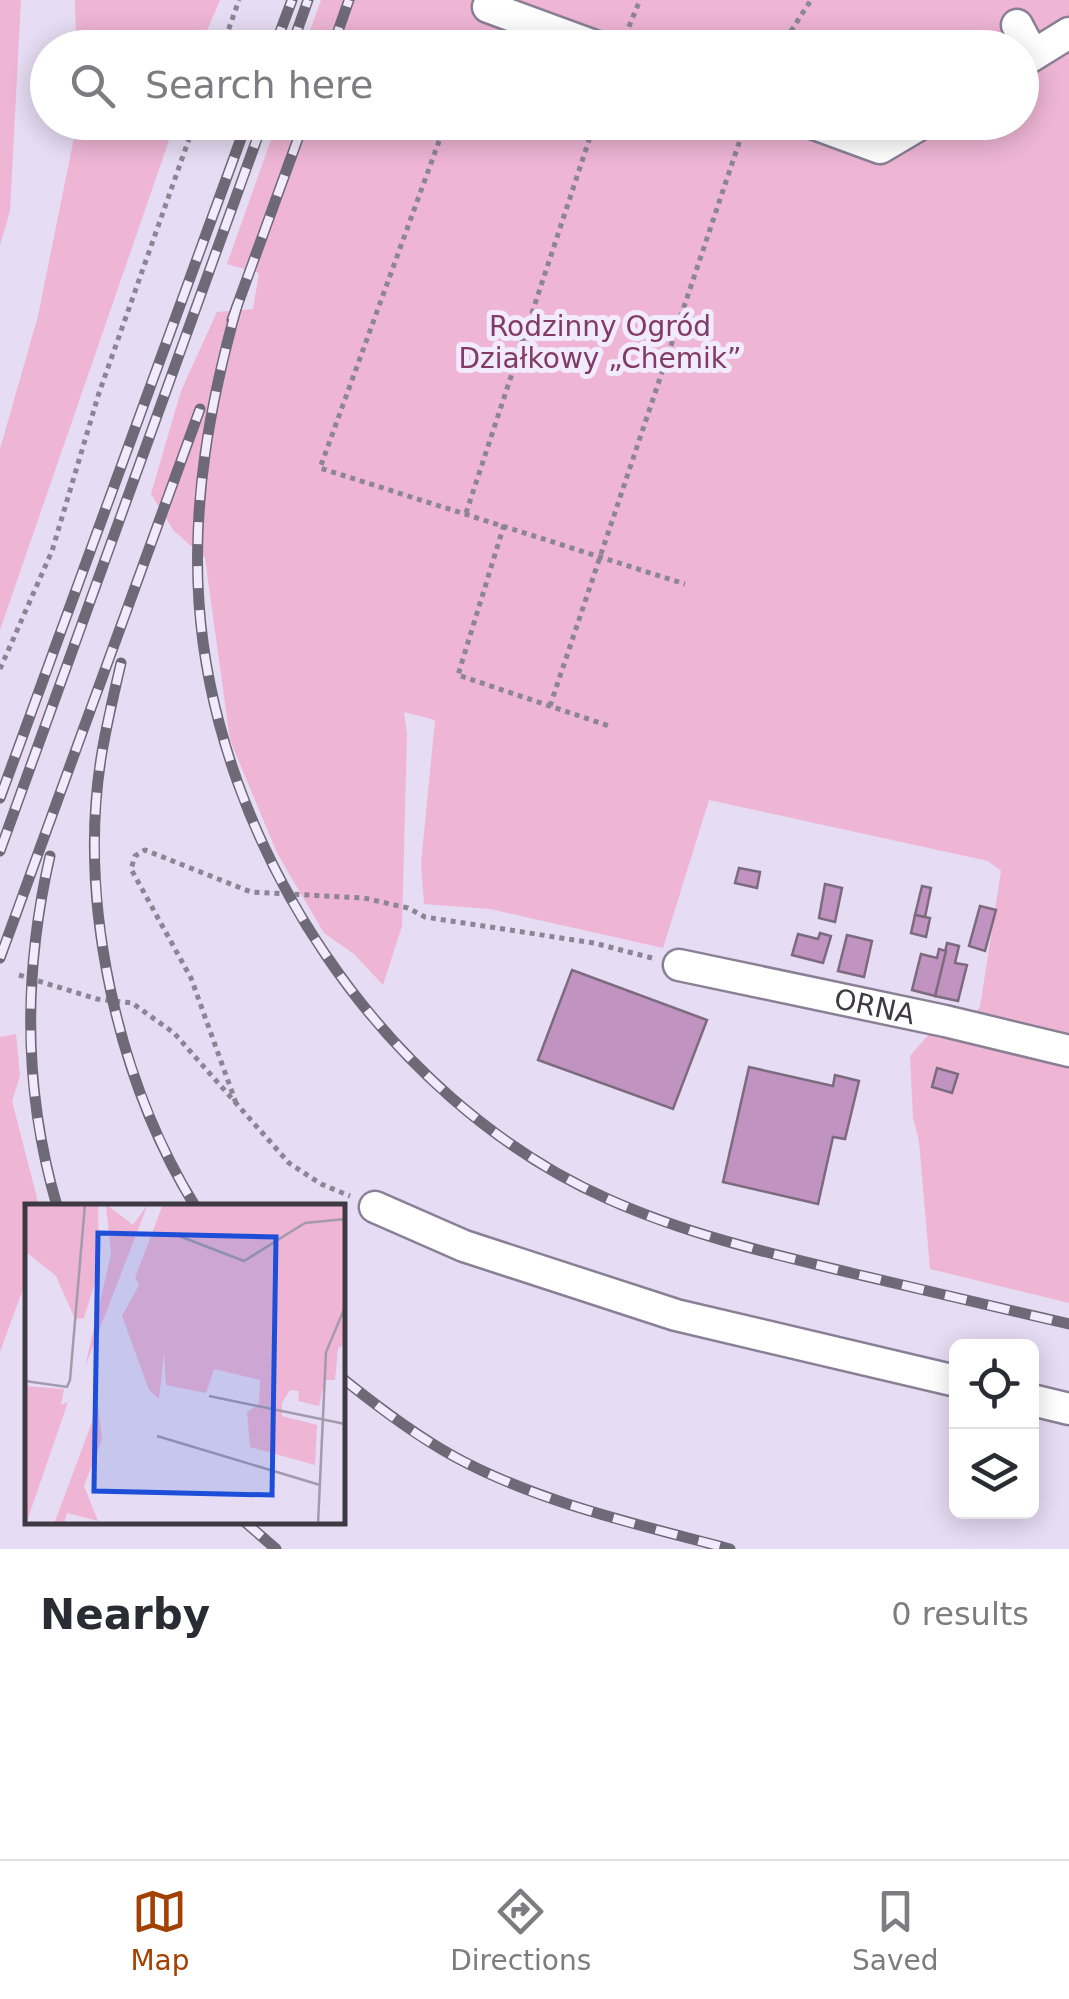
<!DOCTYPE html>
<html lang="en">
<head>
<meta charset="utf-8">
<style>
	:root { --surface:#fff; --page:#f7f7f7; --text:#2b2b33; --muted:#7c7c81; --line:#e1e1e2; --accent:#a34103 }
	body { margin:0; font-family:"DejaVu Sans",sans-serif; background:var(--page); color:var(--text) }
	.controls { position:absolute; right:30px; bottom:30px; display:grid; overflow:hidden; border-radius:15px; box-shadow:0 5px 25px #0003 }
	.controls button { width:90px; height:90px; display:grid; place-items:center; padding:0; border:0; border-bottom:2px solid var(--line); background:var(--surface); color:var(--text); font:50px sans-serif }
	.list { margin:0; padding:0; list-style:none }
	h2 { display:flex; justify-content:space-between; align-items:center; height:130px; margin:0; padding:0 40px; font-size:42px }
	h2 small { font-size:32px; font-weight:400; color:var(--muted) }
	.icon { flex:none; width:55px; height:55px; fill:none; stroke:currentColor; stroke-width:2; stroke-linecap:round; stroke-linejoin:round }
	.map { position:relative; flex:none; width:1069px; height:1549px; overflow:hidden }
	.search { position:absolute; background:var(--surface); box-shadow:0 5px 25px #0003; left:30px; right:30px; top:30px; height:110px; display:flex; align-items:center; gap:25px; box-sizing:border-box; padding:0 35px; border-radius:55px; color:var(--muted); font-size:38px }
	.sheet { height:310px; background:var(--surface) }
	nav { display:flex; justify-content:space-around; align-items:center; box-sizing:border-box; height:140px; border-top:2px solid var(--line); background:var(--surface); font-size:28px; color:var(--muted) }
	nav a { display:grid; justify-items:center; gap:5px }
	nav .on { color:var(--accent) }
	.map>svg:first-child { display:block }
	.green { fill:#eeb5d4 }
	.building { fill:#c093c1; stroke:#7c6b7d; stroke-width:2.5 }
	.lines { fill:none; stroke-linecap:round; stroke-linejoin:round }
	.minor-casing { stroke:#898095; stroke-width:35 }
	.path { stroke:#8c8595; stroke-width:5; stroke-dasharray:5 5; stroke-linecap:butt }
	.minor { stroke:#fff; stroke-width:30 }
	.rail-casing { stroke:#6e6976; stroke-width:11 }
	.rail { stroke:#f2eafd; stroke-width:8; stroke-dasharray:22; stroke-linecap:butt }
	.labels { text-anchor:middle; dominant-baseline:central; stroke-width:10; stroke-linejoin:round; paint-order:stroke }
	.park-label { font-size:28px; fill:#823a66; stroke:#f2eafd }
	.street-label { font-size:28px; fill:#3e3a43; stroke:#f2eafd }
	.inset-road { fill:none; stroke:#a39bad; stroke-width:2.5 }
	.view { fill:#1d4ed8; fill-opacity:0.15; stroke:#1d4ed8; stroke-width:5 }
	.inset-edge { fill:none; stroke:#3e3a43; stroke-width:5 }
</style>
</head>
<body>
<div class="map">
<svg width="1069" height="1549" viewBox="0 0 1069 1549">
	<rect width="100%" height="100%" fill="#e6dcf3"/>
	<g class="green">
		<polygon points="0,0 21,0 10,211 0,245"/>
		<polygon points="75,0 220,0 200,47 76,48"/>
		<polygon points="321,0 1069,0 1069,1303 930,1269 919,1141 913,1118 910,1056 931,1032 955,1036 980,1007 1001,871 988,861 709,800 663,948 490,909 424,904 421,864 435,720 404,712 407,734 402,926 383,985 354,954 324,933 277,853 230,740 205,558 174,531 151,494 181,391 217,312 253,309 259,273 227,264 277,123 1022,122 1022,48 304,47"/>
		<polygon points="77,123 175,123 0,630 0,449 38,316"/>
		<polygon points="16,1034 20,1076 12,1101 39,1206 28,1206 27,1278 0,1352 0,1037"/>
	</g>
	<g class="building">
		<polygon points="739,868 760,872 757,888 735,883"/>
		<polygon points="825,884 842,888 835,922 819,918"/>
		<polygon points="922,886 931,888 925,917 915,915"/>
		<polygon points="980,906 996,910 985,951 969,946"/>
		<polygon points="915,915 930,918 926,937 911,933"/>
		<polygon points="820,933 831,936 823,963 792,955 798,934 818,939"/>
		<polygon points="847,935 872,941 864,977 838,971"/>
		<polygon points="947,943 959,946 955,963 967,965 958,1001 935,996"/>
		<polygon points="939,949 946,951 935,996 912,990 921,954 937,958"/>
		<polygon points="572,970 707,1020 673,1109 538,1060"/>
		<polygon points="749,1067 833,1086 835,1075 859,1081 845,1139 833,1137 818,1204 723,1182"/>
		<polygon points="937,1068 958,1074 952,1093 932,1087"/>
	</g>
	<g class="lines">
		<defs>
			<g id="minor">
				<polyline points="488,7 600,48"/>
				<polyline points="1017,25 1033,55"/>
				<polyline points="1022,62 1069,33"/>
				<polyline points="809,122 880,148 924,122"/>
				<path id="s1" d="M679,965l266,56 124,30"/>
				<polyline points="375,1207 464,1246 676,1315 956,1381"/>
				<polyline points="1032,1400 1069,1409"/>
			</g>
		</defs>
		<use href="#minor" class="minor-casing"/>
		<g class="path">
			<polyline points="625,36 640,0"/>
			<polyline points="222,48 239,0"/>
			<polyline points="473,48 479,32"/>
			<polyline points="780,48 811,0"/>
			<polyline points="446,122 320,468 685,584"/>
			<polyline points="466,513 595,122"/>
			<polyline points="504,525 458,675 609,726"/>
			<polyline points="0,669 52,551 99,393 195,122"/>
			<polyline points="550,706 746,122"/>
			<polyline points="19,975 97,999 132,1003 174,1033 289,1163 321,1184 350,1196"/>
			<polyline points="236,1103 191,978 131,869 135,856 145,850 251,892 364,898 408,908 425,917 594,943 652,958"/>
		</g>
		<use href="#minor" class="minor"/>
		<defs>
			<g id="rail">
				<polyline points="274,48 292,0"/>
				<polyline points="291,48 308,0"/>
				<polyline points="332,48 349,0"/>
				<path d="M237,306c-27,97 -45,195 -38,297 17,243 184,496 409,596 78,35 160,54 243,74 73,17 145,34 218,51"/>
				<polyline points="232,320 304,122"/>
				<path d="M121,663c-7,30 -14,60 -19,89 -25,148 15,328 93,454"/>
				<polyline points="0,798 247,122"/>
				<polyline points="0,851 263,122"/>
				<path d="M50,856c-27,118 -27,234 7,350"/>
				<polyline points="0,958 200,409"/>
				<path d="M342,1378c36,29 73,57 113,79 85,46 182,67 275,92"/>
				<polyline points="245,1522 276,1549"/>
			</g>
		</defs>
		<use href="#rail" class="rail-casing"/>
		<use href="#rail" class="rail"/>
	</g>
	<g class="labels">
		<g class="park-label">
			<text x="600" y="326">Rodzinny Ogród<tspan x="600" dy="32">Działkowy „Chemik”</tspan></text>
		</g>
		<g class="street-label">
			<text stroke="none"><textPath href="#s1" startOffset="200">ORNA</textPath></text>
		</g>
	</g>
	<g transform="translate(25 1204)">
		<rect width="320" height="320" fill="#e6dcf3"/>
		<path d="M0,0h73l1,65 -15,49 -9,1 -19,-43 -31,-25zM81,0l27,21 15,-21 -63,163 26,-113zM138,0h182v140l-7,4 -3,32h-10l-6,26 -21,-5 1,-10 -9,-1 -8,13v13l35,9 -2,40 -65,-18 -3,-35 12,-8 1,-24 -46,-11 -8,24 -40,-8 -2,-32 -5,46 -10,-9 -27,-74 17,-31 -4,-7zM0,182l39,3 -3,16 7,-3 -42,122zM73,202l4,33 -18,47 14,35 -31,-8 -3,11h-10z" fill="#eeb5d4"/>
		<path class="inset-road" d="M154,32l65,25 61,-38 40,-4M0,177l42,6 3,-7 15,-176M184,192l136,28M132,232l163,49M293,320l8,-172 19,-45"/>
		<path class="view" d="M73,29l178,4 -4,258 -178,-4z"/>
		<rect width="320" height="320" class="inset-edge"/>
	</g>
</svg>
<div class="controls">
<button><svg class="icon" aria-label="locate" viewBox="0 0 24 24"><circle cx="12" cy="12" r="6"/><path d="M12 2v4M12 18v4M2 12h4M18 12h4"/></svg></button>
<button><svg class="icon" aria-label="layers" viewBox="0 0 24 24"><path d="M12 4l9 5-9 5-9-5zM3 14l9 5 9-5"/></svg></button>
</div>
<div class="search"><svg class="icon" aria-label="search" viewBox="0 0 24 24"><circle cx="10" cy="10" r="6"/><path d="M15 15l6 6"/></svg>Search here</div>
</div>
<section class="sheet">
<h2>Nearby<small>0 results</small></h2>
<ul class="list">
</ul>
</section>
<nav>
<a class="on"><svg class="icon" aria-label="map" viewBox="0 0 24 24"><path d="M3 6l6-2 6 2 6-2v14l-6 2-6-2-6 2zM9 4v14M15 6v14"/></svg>Map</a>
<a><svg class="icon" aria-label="directions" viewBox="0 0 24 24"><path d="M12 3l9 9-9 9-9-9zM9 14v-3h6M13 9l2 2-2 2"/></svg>Directions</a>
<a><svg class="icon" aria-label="saved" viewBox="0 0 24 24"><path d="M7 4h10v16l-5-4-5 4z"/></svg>Saved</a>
</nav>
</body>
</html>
